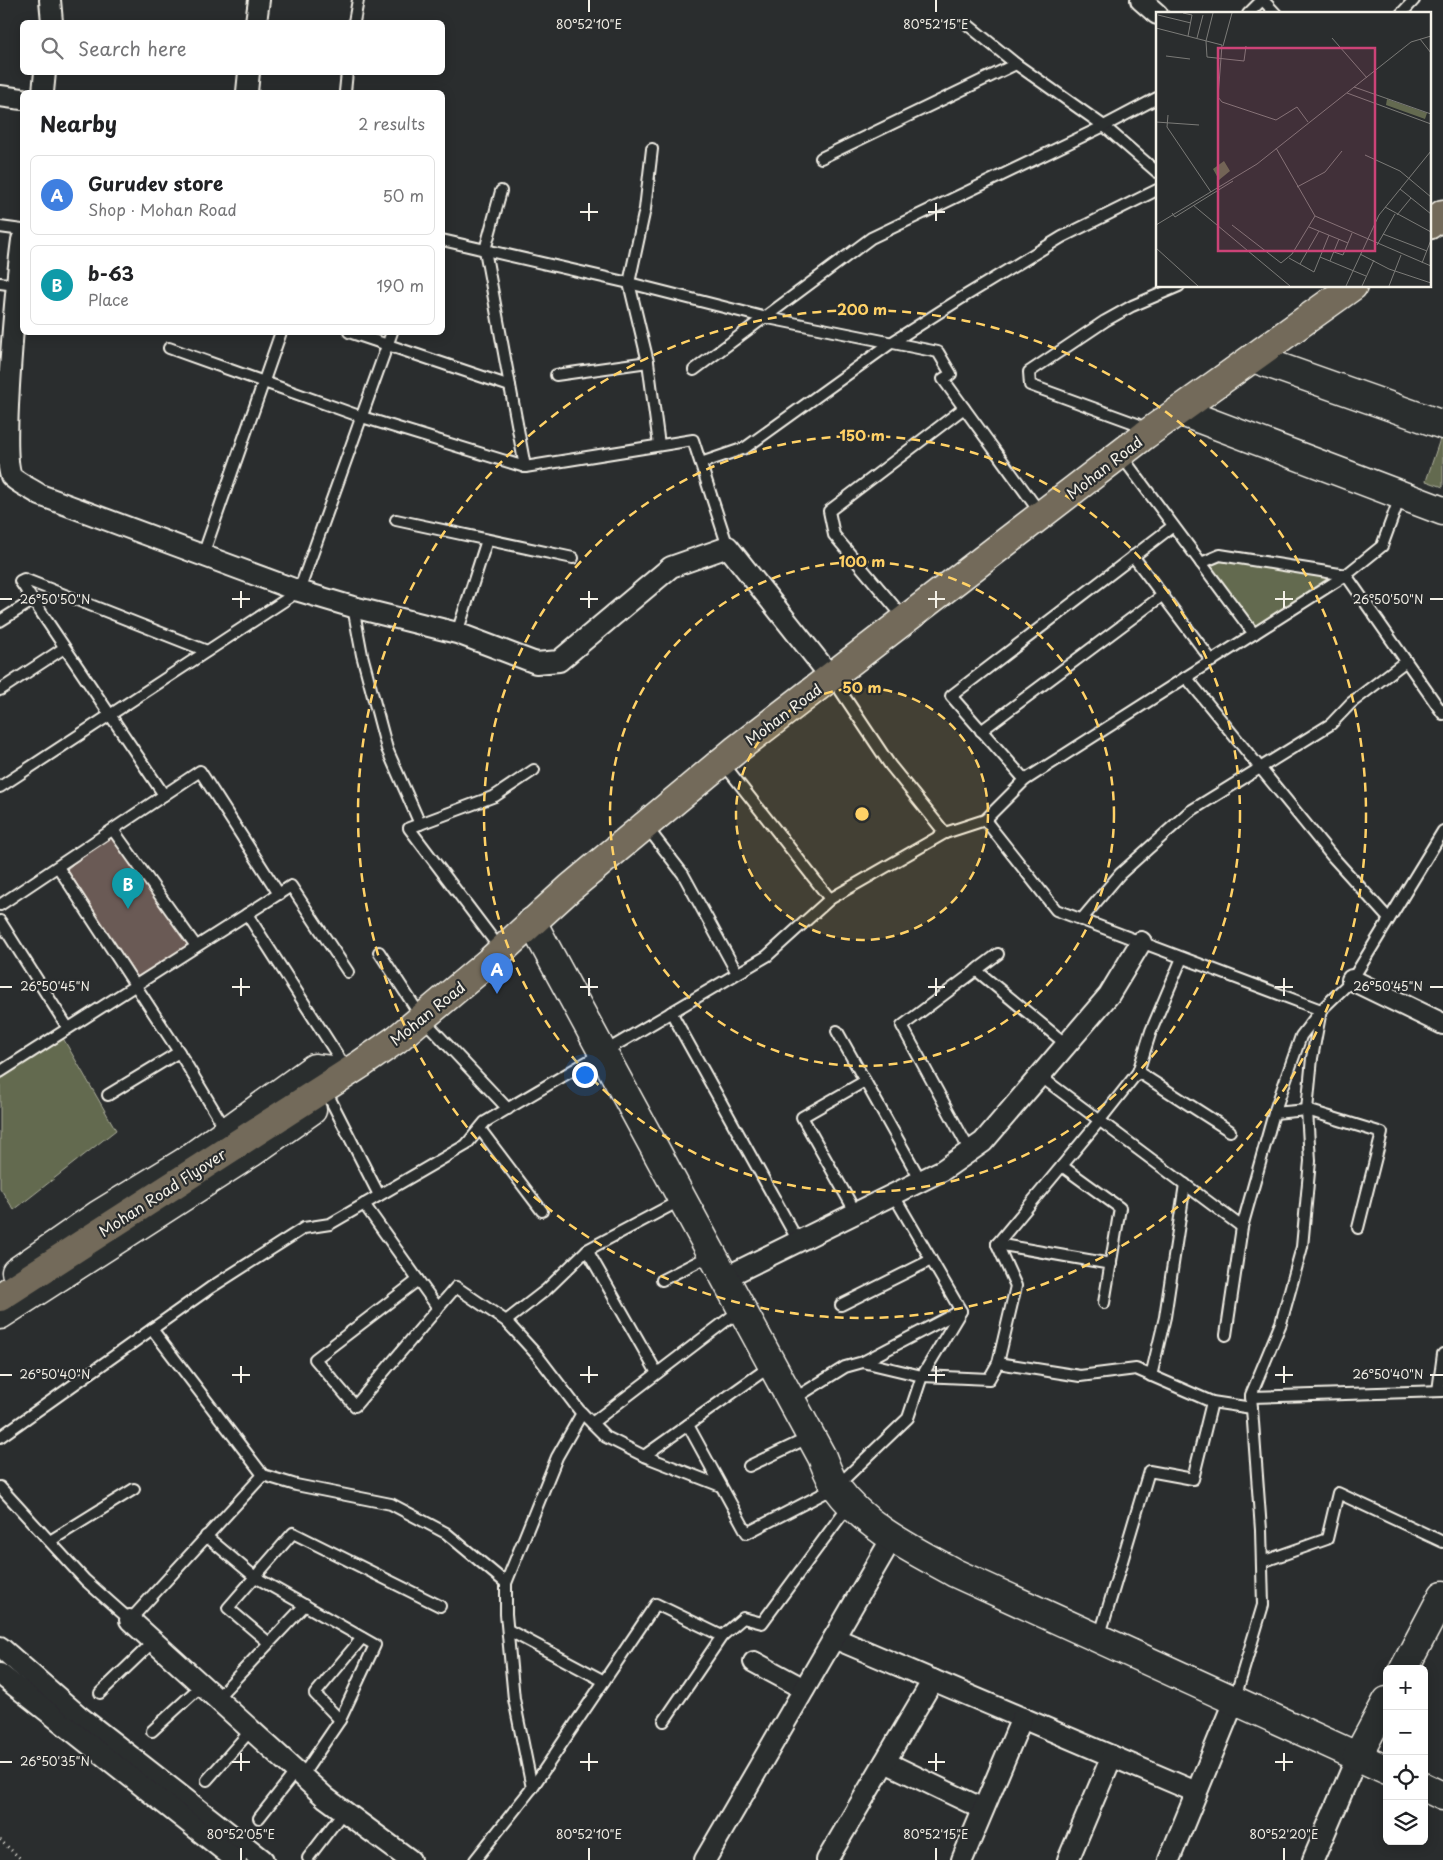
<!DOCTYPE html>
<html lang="en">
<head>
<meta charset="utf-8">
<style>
	:root { --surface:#fff; --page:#f6f6f6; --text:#202124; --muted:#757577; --line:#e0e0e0; --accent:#1a73e8 }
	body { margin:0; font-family:"Playpen Sans",sans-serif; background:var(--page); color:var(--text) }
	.controls { position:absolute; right:15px; bottom:15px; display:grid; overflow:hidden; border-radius:8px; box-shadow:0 2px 12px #0003 }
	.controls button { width:45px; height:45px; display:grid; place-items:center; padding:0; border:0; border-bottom:1px solid var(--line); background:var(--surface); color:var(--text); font:25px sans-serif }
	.you { position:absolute; left:584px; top:1074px; width:18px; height:18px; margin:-12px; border:4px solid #fff; border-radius:50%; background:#1a73e8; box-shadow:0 0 0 8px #1a73e833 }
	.badge { display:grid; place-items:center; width:32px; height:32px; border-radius:50%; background:var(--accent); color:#fff; font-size:16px; font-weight:700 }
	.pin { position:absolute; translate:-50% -41px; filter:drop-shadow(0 1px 2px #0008) }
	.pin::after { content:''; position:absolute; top:26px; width:18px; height:15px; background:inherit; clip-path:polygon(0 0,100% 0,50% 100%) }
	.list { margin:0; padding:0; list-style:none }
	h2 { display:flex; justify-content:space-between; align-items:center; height:65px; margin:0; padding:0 20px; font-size:21px }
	h2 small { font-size:16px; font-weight:400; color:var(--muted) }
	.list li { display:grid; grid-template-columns:32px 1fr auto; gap:15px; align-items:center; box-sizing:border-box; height:80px; margin:0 10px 10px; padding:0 10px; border:1px solid var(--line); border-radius:8px }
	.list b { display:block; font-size:19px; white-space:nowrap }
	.list p { margin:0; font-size:16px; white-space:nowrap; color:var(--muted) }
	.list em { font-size:16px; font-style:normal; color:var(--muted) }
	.icon { flex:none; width:28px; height:28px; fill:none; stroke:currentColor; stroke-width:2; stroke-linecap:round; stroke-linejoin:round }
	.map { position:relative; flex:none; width:1443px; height:1860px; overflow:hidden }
	.search { position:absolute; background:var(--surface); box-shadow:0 2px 12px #0003; left:20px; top:20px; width:425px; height:55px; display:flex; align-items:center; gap:12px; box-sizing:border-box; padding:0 18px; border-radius:8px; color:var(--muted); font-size:19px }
	.panel { position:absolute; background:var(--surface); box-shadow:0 2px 12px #0003; left:20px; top:90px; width:425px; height:245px; border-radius:8px }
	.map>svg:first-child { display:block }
	.green { fill:#646a50; stroke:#acae9c }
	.building { fill:#6b5a54; stroke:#f4f1e8 }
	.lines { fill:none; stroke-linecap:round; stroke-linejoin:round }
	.lane-casing { stroke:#f4f1e8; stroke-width:14 }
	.street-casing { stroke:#f4f1e8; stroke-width:24 }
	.secondary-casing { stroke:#f4f1e8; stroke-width:31 }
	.primary-casing { stroke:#f4f1e8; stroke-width:31 }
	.path { stroke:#f4f1e8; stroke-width:3; stroke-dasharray:1 4; stroke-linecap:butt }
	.lane { stroke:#2a2d2e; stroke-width:10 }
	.street { stroke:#2a2d2e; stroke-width:20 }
	.secondary { stroke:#2a2d2e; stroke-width:28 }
	.primary { stroke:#736b5a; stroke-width:28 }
	.ticks { fill:none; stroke:#f4f1e8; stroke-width:2 }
	.ring { fill:none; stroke:#ffd166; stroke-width:2.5; stroke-dasharray:9 6 }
	.labels { text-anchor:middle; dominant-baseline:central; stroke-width:4.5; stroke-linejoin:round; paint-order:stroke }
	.street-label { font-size:15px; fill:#f4f1e8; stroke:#2a2d2e }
	.inset-road { fill:none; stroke:#7b7b78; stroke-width:1 }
	.view { fill:#cc4377; fill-opacity:0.15; stroke:#cc4377; stroke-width:2.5 }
	.inset-edge { fill:none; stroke:#f4f1e8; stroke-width:2.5 }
	.ticks-label { font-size:12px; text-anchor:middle; fill:#f4f1e8; stroke:#2a2d2e; stroke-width:4.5; stroke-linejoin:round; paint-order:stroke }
	.centre { fill:#ffd166; stroke:#2a2d2e; stroke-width:2.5 }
	.ring-label { font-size:15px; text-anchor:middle; font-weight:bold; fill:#ffd166; stroke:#2a2d2e; stroke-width:4.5; stroke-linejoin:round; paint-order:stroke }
</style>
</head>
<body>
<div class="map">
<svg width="1443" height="1860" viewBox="0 0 1443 1860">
	<rect width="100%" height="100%" fill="#2a2d2e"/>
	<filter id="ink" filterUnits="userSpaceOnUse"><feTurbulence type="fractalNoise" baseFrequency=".02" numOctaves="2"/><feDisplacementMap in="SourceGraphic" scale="10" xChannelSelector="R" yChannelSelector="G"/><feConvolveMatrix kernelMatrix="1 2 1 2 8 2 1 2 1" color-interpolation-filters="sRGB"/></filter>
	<g filter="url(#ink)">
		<g class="green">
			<polygon points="1442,433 1443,433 1443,487 1426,481"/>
			<polygon points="1219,561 1328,578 1255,626 1211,566"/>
			<polygon points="60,1033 116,1130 14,1210 0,1188 0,1079"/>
		</g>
		<polygon class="building" points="109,833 192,949 137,979 67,869"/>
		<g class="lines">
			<defs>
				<g id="lane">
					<polyline points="1263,0 1276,14"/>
					<polyline points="1248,14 1262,0"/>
					<polyline points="1401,14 1414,0"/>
					<polyline points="354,22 358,0"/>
					<polyline points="968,25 1016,64 1104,126 1157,172"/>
					<polyline points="345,92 347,72"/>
					<polyline points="652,149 645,209 629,283 648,362 659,445"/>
					<polyline points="821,158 1016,64"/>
					<polyline points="501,191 485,250 525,467"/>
					<polyline points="0,227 22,230"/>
					<polyline points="442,240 629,283 763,317 938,352 951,374 943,379 1041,514"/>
					<polyline points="0,283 16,285"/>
					<polyline points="349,332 510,386"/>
					<polyline points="169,348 362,417 525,467 693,440 728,547"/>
					<polyline points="694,370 871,238 1104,126 1157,98"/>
					<polyline points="556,375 648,362"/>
					<polyline points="1145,434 1137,424 1030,385 1029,372 1105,321 1132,306 1179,286"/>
					<polyline points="1120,454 1254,634"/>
					<polyline points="701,463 745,448 891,343 960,299 1062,237 1157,190"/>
					<polyline points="396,520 573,558"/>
					<polyline points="203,555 281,332"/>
					<polyline points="1133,556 1212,661"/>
					<polyline points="1201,563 1220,555 1346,575 1443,714"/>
					<polyline points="353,607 362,655 387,749 420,824"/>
					<polyline points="905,619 834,535 829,511 964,408"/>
					<polyline points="0,621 32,601"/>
					<polyline points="457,633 487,540"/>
					<polyline points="1186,677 1332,856 1389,919"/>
					<polyline points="832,678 890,765 945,833"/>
					<polyline points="0,690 64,648"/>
					<polyline points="981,731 1163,595"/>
					<polyline points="723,763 830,899"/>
					<polyline points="1025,780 951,696 1173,526"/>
					<polyline points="0,787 299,591 392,332"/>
					<polyline points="164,795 20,581 24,579 207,651"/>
					<polyline points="985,820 1056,910 1321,1010 1312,1058 1307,1110 1310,1161 1302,1247 1281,1323 1251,1395 1261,1530 1263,1605 1235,1698"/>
					<polyline points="646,826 683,874 737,973"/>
					<polyline points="113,830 196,946"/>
					<polyline points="58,867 179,1052 226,1130"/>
					<polyline points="0,905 200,771 279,894"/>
					<polyline points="247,914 345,1067"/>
					<polyline points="1081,920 1120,874 1189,812 1331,724 1351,703 1406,661"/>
					<polyline points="0,921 68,1028"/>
					<polyline points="501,950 409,828 495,796 534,770"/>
					<polyline points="379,952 422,1018 508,1109"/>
					<polyline points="976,970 1067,1045"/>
					<polyline points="671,1012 798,1241"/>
					<polyline points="837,1031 921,1181"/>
					<polyline points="0,1072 291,886 348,972"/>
					<polyline points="1138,1072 1151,1031 1182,958"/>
					<polyline points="1040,1076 1242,1227"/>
					<polyline points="325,1089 379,1195"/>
					<polyline points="108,1095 179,1052"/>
					<polyline points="1274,1113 1307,1110 1382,1133 1358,1228"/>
					<polyline points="480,1129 542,1211"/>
					<polyline points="970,1151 902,1026 998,954"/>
					<polyline points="1062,1166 1120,1208 1104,1303"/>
					<polyline points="893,1194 961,1311"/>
					<polyline points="364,1204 438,1308 456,1287 506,1321 537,1355 579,1410 606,1437 644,1456 721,1486"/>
					<polyline points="856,1213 802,1117 865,1081"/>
					<polyline points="997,1244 1016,1286 998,1363 1080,1376 1136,1369 1212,1402 1252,1408"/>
					<polyline points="997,1244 1100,1120 1138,1072 1230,1131"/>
					<polyline points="997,1244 1111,1264"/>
					<polyline points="587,1250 657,1373"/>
					<polyline points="418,1280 315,1359 355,1406 438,1308"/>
					<polyline points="662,1280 711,1255"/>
					<polyline points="841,1305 931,1260"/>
					<polyline points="506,1321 546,1290 587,1250 681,1200"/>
					<polyline points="152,1329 263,1475 296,1485 391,1504 446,1533 506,1583"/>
					<polyline points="1226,1335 1242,1227 1274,1113 1301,1036 1321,1010 1352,980 1443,831"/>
					<polyline points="863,1362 922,1376 989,1379 998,1363"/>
					<polyline points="1151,1376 1165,1317 1185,1184"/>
					<polyline points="1438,1391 1443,1354"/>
					<polyline points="1251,1397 1443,1391"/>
					<polyline points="792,1400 845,1367 863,1362 960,1311"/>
					<polyline points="592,1423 740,1310"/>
					<polyline points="688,1425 747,1533 836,1487 908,1418 922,1376 961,1311"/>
					<polyline points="0,1437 210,1288 304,1228 330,1224 466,1145 485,1122 767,956 830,899 945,833 985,820 1025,780 1346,575 1382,546 1400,497"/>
					<polyline points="644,1456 772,1365"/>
					<polyline points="749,1466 810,1437"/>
					<polyline points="0,1487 85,1580 130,1620 263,1475"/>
					<polyline points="206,1536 255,1577 375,1645 340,1720 302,1776"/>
					<polyline points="50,1541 134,1489"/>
					<polyline points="1262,1562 1327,1539 1338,1493 1443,1542"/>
					<polyline points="508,1630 604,1681"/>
					<polyline points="1099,1638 1149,1471 1193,1479 1212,1402"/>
					<polyline points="268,1642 228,1608 293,1533 440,1606"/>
					<polyline points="100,1693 154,1641"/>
					<polyline points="217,1698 305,1605"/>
					<polyline points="340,1720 315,1694 362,1638"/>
					<polyline points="664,1721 722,1636 743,1618 762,1623 849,1505"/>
					<polyline points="152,1731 202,1685"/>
					<polyline points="207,1780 251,1730"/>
					<polyline points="532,1788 514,1699 506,1614 506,1583 557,1457 582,1413"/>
					<polyline points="259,1818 296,1771"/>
					<polyline points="308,1858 344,1811"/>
					<polyline points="475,1860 532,1788 656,1604 722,1636"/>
				</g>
				<g id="street">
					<polyline points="50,0 52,22"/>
					<polyline points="1141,0 1157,14"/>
					<polyline points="256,22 259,0"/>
					<polyline points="43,92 45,72"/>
					<polyline points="247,92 249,72"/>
					<polyline points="0,96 22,99"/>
					<path d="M22,240c-5,39 -22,209 -11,236 6,7 21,13 29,19l259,96 54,16 104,26 79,30 23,-2 112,-94 57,-20 103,130"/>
					<polyline points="1352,980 1443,1024"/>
					<polyline points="724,1278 943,1170 983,1142 1109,995 1141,942"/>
					<polyline points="130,1620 326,1798 410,1860"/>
					<polyline points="834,1638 1196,1792"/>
					<polyline points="0,1647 79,1716 263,1860"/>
					<polyline points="754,1662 804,1689"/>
					<polyline points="0,1674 236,1860"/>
					<polyline points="885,1762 983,1809"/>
					<polyline points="705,1860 892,1538"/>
					<polyline points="827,1860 933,1680"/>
					<polyline points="962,1860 1022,1718"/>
					<polyline points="1068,1860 1112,1756"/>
					<polyline points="1169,1860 1234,1701"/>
					<polyline points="1313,1860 1357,1757"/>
				</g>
				<g id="secondary">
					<polyline points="1253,358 1443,425"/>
					<polyline points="1179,411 1443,511"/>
					<path d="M532,922l290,535c4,10 8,22 15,31 29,40 77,62 118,85l432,197"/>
					<polyline points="16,1272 98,1215 183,1163 314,1068 348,1072"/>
					<polyline points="0,1315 251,1153 312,1110"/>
					<polyline points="1404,1669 1443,1595"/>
					<polyline points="1357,1757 1387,1701"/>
					<polyline points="1424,1787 1443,1796"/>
				</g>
				<g id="primary">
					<polyline points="1429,225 1443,214"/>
					<polyline points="0,1297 361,1064 397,1039 491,960 570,888 737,749 1145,435 1353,286"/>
				</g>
			</defs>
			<use href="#lane" class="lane-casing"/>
			<use href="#street" class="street-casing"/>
			<use href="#secondary" class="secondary-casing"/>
			<use href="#primary" class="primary-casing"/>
			<polyline class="path" points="0,1840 22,1860"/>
			<use href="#lane" class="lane"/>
			<use href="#street" class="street"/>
			<use href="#secondary" class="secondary"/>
			<use href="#primary" class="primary"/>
		</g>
	</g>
	<path class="ticks" d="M589,0v12M936,0v12M589,203v18M936,203v18M580,212h18M928,212h17M241,591v17M589,591v17M936,591v17M1284,591v17M0,599h12M232,599h18M580,599h18M928,599h17M1275,599h18M1430,599h13M241,978v18M589,978v18M936,978v18M1284,978v18M0,987h12M232,987h18M580,987h18M928,987h17M1275,987h18M1430,987h13M241,1366v17M589,1366v17M936,1366v17M1284,1366v17M0,1375h12M232,1375h18M580,1375h18M928,1375h17M1275,1375h18M1430,1375h13M241,1753v18M589,1753v18M936,1753v18M1284,1753v18M0,1762h12M232,1762h18M580,1762h18M928,1762h17M1275,1762h18M241,1848v12M589,1848v12M936,1848v12M1284,1848v12"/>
	<circle cx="862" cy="814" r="126" fill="#ffd166" fill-opacity=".12"/>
	<g class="ring">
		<circle cx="862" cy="814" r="126"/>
		<circle cx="862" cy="814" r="252"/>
		<circle cx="862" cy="814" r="378"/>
		<circle cx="862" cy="814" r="504"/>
	</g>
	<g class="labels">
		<g class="street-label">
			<text transform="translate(1104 467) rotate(-38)">Mohan Road</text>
			<text transform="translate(783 714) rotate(-37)">Mohan Road</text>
			<text transform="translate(427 1013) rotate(-39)">Mohan Road</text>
			<text transform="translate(162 1192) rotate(-33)">Mohan Road Flyover</text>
		</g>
	</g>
	<g transform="translate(1156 12)">
		<rect width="275" height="275" fill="#2a2d2e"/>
		<path d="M231,87l40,14 -2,6 -39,-14zM68,149l6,10 -11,9 -6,-11z" fill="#646a50"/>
		<path class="inset-road" d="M27,1l9,2 -4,21M57,1l-7,28 1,16 37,4 2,-15M2,3l33,8M0,16l66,17 -4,52 4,5 54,18 21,-13 11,15M41,26l6,-23M176,26l35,40M264,27l11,14M67,34l9,-33M10,44l24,3M198,75l77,27M191,81l84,31M12,103l-1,12 44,65M0,110l43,3M120,136l39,68 116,50M209,143l35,16 31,26M141,175l28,-15 17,-21M244,177l31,25M37,193l97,81M229,195l46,25M16,201l3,4 58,-36M241,203l14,-17M0,213l101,-61 154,-122 20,-6M76,213l49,38 11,-9 23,-38M153,215l39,16M227,222l44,17M221,233l18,-31M0,236l42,38M178,240l9,3 9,-22M204,242l29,15 42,14M164,245l46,19M133,246l25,14 15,-37M174,249l9,-22M266,251l9,-23M144,252l19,-33M190,274l33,-71 52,-64M206,274l12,-26M233,274l12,-31"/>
		<path class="view" d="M62,36h157v203h-157z"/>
		<rect width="275" height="275" class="inset-edge"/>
	</g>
	<g class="ticks-label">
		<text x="589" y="29">80°52'10"E</text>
		<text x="936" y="29">80°52'15"E</text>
		<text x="55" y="604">26°50'50"N</text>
		<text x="1388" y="604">26°50'50"N</text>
		<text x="55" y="991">26°50'45"N</text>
		<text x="1388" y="991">26°50'45"N</text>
		<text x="55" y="1379">26°50'40"N</text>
		<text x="1388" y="1379">26°50'40"N</text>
		<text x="55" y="1766">26°50'35"N</text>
		<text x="241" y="1839">80°52'05"E</text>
		<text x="589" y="1839">80°52'10"E</text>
		<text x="936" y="1839">80°52'15"E</text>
		<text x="1284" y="1839">80°52'20"E</text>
	</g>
	<circle cx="862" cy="814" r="8" class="centre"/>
	<g class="ring-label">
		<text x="862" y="315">200 m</text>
		<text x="862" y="441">150 m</text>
		<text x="862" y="567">100 m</text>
		<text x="862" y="693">50 m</text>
	</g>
</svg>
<div class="controls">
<button>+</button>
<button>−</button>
<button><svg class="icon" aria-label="locate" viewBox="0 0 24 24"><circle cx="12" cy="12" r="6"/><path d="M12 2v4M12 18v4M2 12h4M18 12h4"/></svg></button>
<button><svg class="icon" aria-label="layers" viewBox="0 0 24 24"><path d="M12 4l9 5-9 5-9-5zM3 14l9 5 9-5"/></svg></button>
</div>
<div class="you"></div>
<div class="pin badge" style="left:497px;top:994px;background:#3f7fe0">A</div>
<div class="pin badge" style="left:128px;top:909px;background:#0f9aa8">B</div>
<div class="search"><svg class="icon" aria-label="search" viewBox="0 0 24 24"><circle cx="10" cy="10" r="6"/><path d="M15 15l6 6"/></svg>Search here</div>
<section class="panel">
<h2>Nearby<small>2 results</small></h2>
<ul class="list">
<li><span class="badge" style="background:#3f7fe0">A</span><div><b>Gurudev store</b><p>Shop · Mohan Road</p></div><em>50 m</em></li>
<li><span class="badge" style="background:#0f9aa8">B</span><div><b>b-63</b><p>Place</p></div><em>190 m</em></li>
</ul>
</section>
</div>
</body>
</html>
